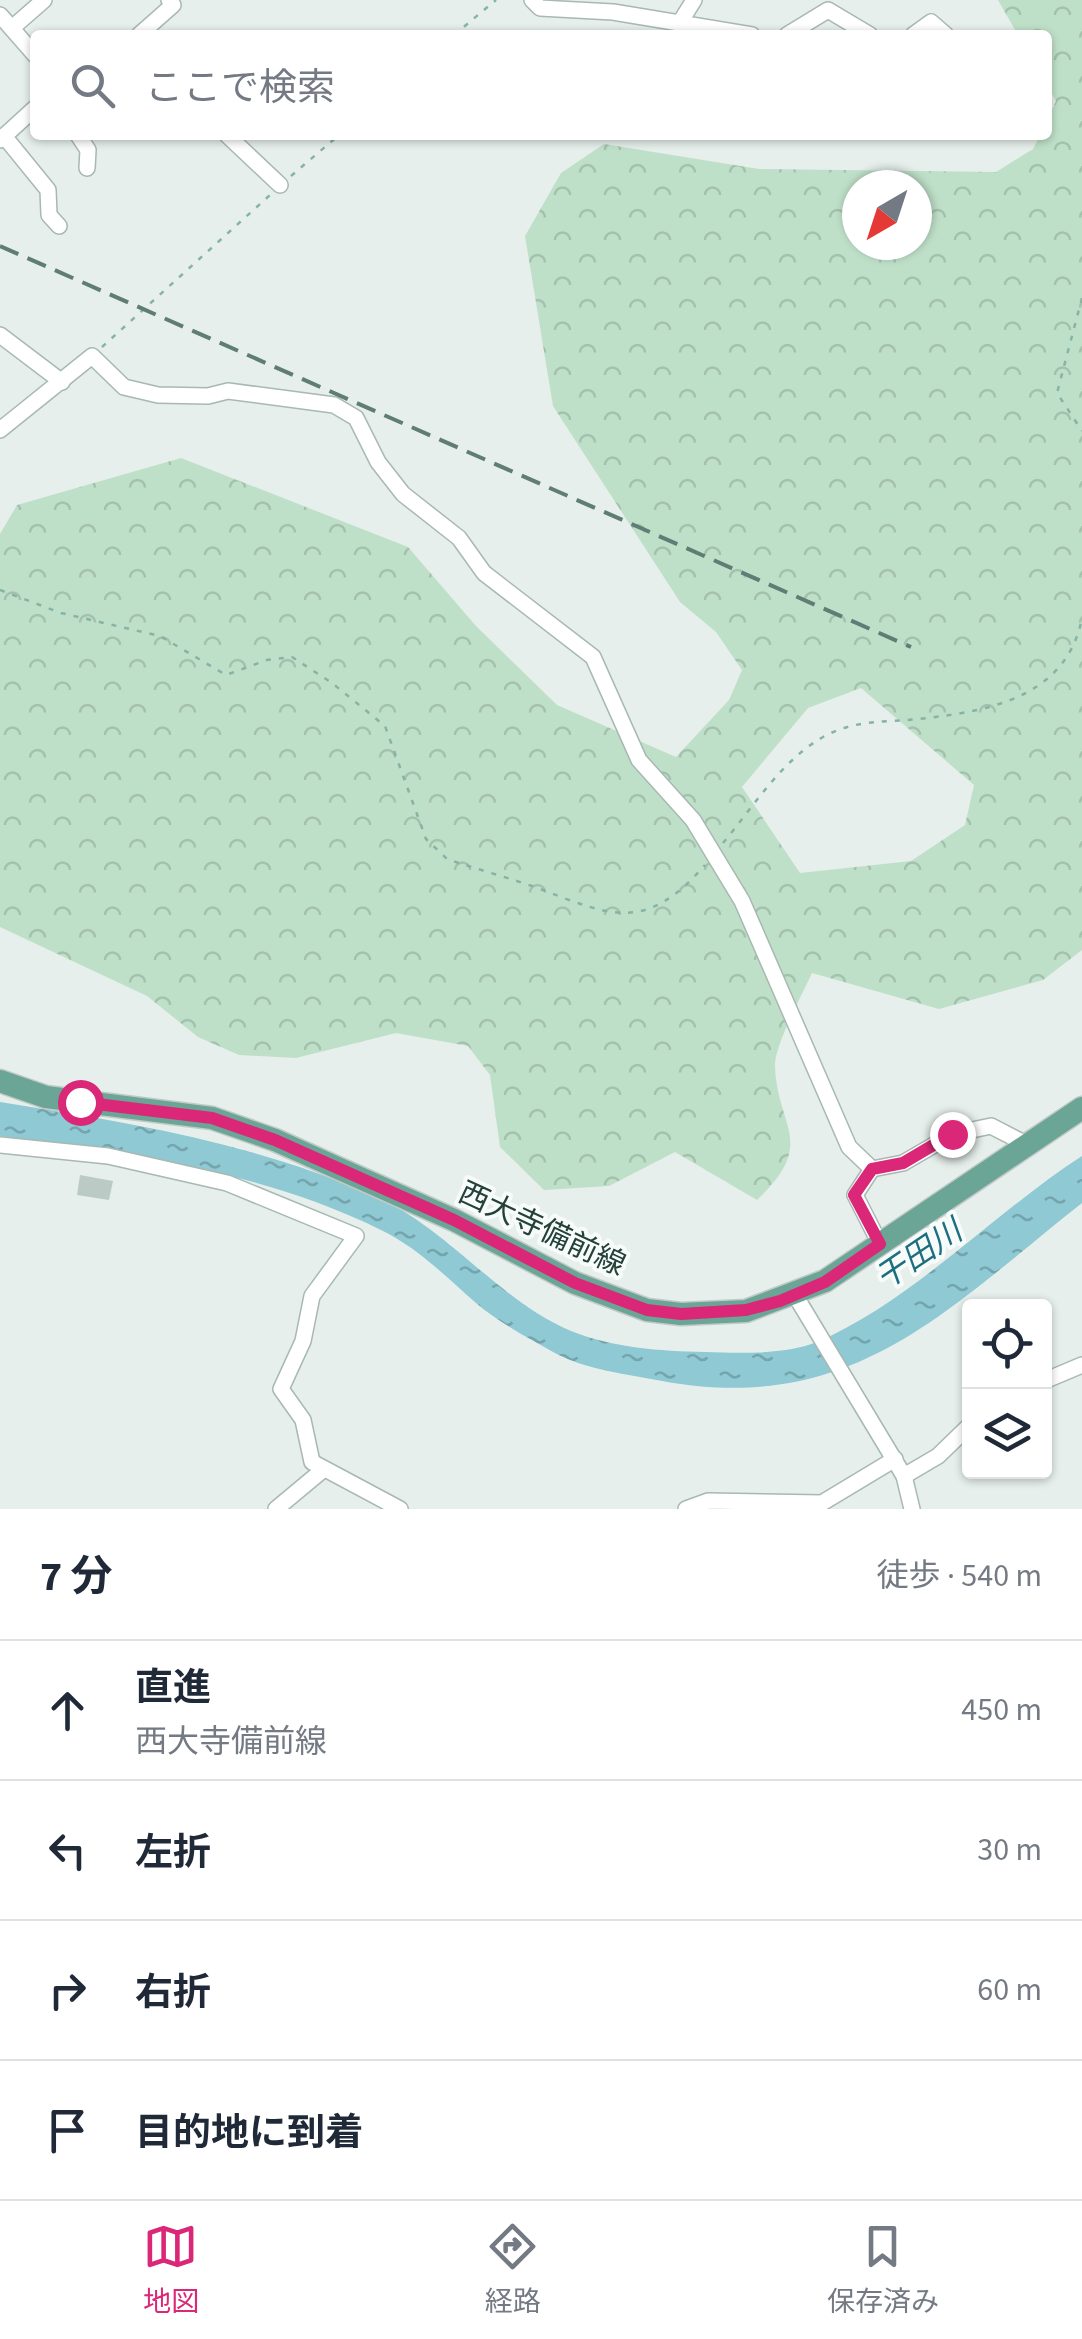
<!DOCTYPE html>
<html lang="ja">
<head>
<meta charset="utf-8">
<style>
	:root { --surface:#fff; --page:#f2f2f3; --text:#1f2937; --muted:#747a83; --line:#e0e1e3; --accent:#db2777 }
	body { margin:0; font-family:"Source Sans 3","Noto Sans JP",sans-serif; background:var(--page); color:var(--text) }
	.controls { position:absolute; right:30px; bottom:30px; display:grid; overflow:hidden; border-radius:10px; box-shadow:0 2px 8px #0004 }
	.controls button { width:90px; height:90px; display:grid; place-items:center; padding:0; border:0; border-bottom:2px solid var(--line); background:var(--surface); color:var(--text); font:50px sans-serif }
	.compass { position:absolute; left:842px; top:170px; width:90px; height:90px; border-radius:50%; background:var(--surface); box-shadow:0 2px 8px #0004; rotate:219deg }
	.stop { position:absolute; width:30px; height:30px; margin:-22px; border:8px solid #db2777; border-radius:50%; background:#fff }
	.stop.end { background:#db2777; border-color:#fff; box-shadow:0 2px 10px #0008 }
	.list { margin:0; padding:0; list-style:none }
	h2 { display:flex; justify-content:space-between; align-items:center; height:130px; margin:0; padding:0 40px; font-size:42px }
	h2 small { font-size:32px; font-weight:400; color:var(--muted) }
	.list li { display:grid; grid-template-columns:65px 1fr auto; gap:30px; align-items:center; box-sizing:border-box; height:140px; padding:0 40px; border-top:2px solid var(--line) }
	.list b { display:block; font-size:38px; white-space:nowrap }
	.list p { margin:0; font-size:32px; white-space:nowrap; color:var(--muted) }
	.list em { font-size:32px; font-style:normal; color:var(--muted) }
	.icon { flex:none; width:55px; height:55px; fill:none; stroke:currentColor; stroke-width:2; stroke-linecap:round; stroke-linejoin:round }
	.map { position:relative; flex:none; width:1082px; height:1509px; overflow:hidden }
	.search { position:absolute; background:var(--surface); box-shadow:0 2px 8px #0004; left:30px; right:30px; top:30px; height:110px; display:flex; align-items:center; gap:25px; box-sizing:border-box; padding:0 35px; border-radius:10px; color:var(--muted); font-size:38px }
	.sheet { height:690px; background:var(--surface) }
	nav { display:flex; justify-content:space-around; align-items:center; box-sizing:border-box; height:140px; border-top:2px solid var(--line); background:var(--surface); font-size:28px; color:var(--muted) }
	nav a { display:grid; justify-items:center; gap:5px }
	nav .on { color:var(--accent) }
	.map>svg:first-child { display:block }
	.forest { fill:url(#forest-crowns); fill-rule:evenodd }
	.water { fill:url(#water-ripples) }
	.building { fill:#bbcac4 }
	.lines { fill:none; stroke-linecap:round; stroke-linejoin:round }
	.minor-casing { stroke:#a8b8b2; stroke-width:18 }
	.primary-casing { stroke:#c2cac8; stroke-width:25 }
	.path { stroke:#86b3a5; stroke-width:2.5; stroke-dasharray:5 8; stroke-linecap:butt }
	.minor { stroke:#fff; stroke-width:15 }
	.primary { stroke:#6aa596; stroke-width:22 }
	.rail { stroke:#5f7d75; stroke-width:4; stroke-dasharray:20 10; stroke-linecap:butt }
	.route { stroke:#db2777; stroke-width:12 }
	.labels { text-anchor:middle; dominant-baseline:central; stroke-width:8; stroke-linejoin:round; paint-order:stroke }
	.street-label { font-size:30px; fill:#24423a; stroke:#f7fbf9 }
	.water-label { font-size:32px; font-style:italic; fill:#1c6f80; stroke:#f7fbf9 }
</style>
</head>
<body>
<div class="map">
<svg width="1082" height="1509" viewBox="0 0 1082 1509">
	<defs>
		<pattern id="forest-crowns" width="20" height="18" patternUnits="userSpaceOnUse" patternTransform="scale(2.5)"><rect width="20" height="18" fill="#bfe0c8"/><path d="M2 6a3 3 0 1 1 6 0M12 15a3 3 0 1 1 6 0" fill="none" stroke="#a4c1ad"/></pattern>
		<pattern id="water-ripples" width="26" height="14" patternUnits="userSpaceOnUse" patternTransform="scale(2.5)"><rect width="26" height="14" fill="#8ec9d4"/><path d="M2 4q2-2 4 0t4 0M15 11q2-2 4 0t4 0" fill="none" stroke="#74a5ad"/></pattern>
	</defs>
	<rect width="100%" height="100%" fill="#e6efeb"/>
	<path class="forest" d="M998,0h84v950l-39,30 -104,29 -127,-36c-9,20 -38,73 -37,93 2,62 43,76 -18,134l-82,-48 -66,34 -65,4 -44,-43 -10,-72 -22,-29 -72,-13 -100,25 -57,-3 -41,-18 -51,-41 -147,-69v-393l17,-29 164,-47 227,89 68,79 81,79 119,52 53,-57 13,-30 -26,-38 -36,-30 -127,-196 -28,-170 36,-63 43,-29 155,25 237,3 37,-23 7,-14h7v-15l9,-19 -9,-16v-50h-29zM857,185h60v60h-60zM861,688l113,97 -9,40 -54,36 -111,12 -58,-86 66,-79z"/>
	<path class="water" d="M0,1102c128,20 253,41 373,93 75,33 126,106 198,136 43,17 88,20 134,21 35,1 79,3 112,-10 94,-40 178,-130 265,-186v47c-137,108 -230,213 -420,178 -36,-7 -76,-11 -109,-29 -25,-14 -55,-30 -77,-49 -31,-27 -58,-55 -95,-73 -119,-59 -252,-76 -381,-94z"/>
	<polygon class="building" points="80,1175 113,1181 109,1200 77,1195"/>
	<g class="lines">
		<defs>
			<g id="minor">
				<polyline points="532,0 540,8 613,12 752,35"/>
				<polyline points="0,15 35,55"/>
				<polyline points="679,24 694,0"/>
				<polyline points="12,28 44,0"/>
				<polyline points="139,35 173,5 169,0"/>
				<polyline points="787,35 828,10 870,35"/>
				<polyline points="913,35 931,22 946,35"/>
				<polyline points="78,135 88,150 87,168"/>
				<polyline points="227,135 280,185"/>
				<polyline points="4,136 48,190 49,215 59,226"/>
				<polyline points="0,140 35,108"/>
				<polyline points="0,335 62,382"/>
				<polyline points="0,430 92,356 124,387 158,395 208,396 228,391 334,405 356,418 378,462 403,494 459,538 484,573 593,657 639,760 693,820 742,901 849,1147 872,1169 855,1195 880,1244"/>
				<polyline points="0,1145 108,1156 227,1183 356,1236 312,1296 303,1341 281,1389 303,1420 312,1462 400,1509"/>
				<polyline points="872,1169 903,1163 953,1134 991,1126 1028,1145"/>
				<polyline points="795,1295 904,1476 938,1456 970,1425"/>
				<polyline points="1044,1381 1082,1365"/>
				<polyline points="904,1476 912,1509"/>
				<polyline points="276,1509 324,1469"/>
				<polyline points="686,1509 708,1501 822,1503 895,1459"/>
			</g>
			<polyline id="primary" points="0,1081 46,1097 212,1118 275,1140 454,1220 575,1283 647,1310 681,1314 746,1311 825,1281 1082,1108"/>
		</defs>
		<use href="#minor" class="minor-casing"/>
		<use href="#primary" class="primary-casing"/>
		<g class="path">
			<polyline points="454,35 496,0"/>
			<polyline points="291,176 339,135"/>
			<polyline points="1082,298 1057,393 1082,431"/>
			<polyline points="102,347 270,195"/>
			<path d="M0,590l61,23 99,23 66,39 41,-15 25,-3 40,26 53,43 41,113 21,20c29,10 59,18 88,28 76,29 110,47 170,-22"/>
			<path d="M723,843c30,-36 59,-83 100,-106 34,-19 67,-14 104,-19 69,-8 140,-24 155,-100"/>
		</g>
		<use href="#minor" class="minor"/>
		<use href="#primary" class="primary"/>
		<polyline class="rail" points="0,246 911,647"/>
	</g>
	<g class="lines">
		<polyline class="route" points="80,1102 212,1118 275,1140 454,1220 575,1283 647,1310 681,1314 746,1310 780,1301 825,1282 880,1244 854,1195 872,1169 903,1163 952,1134"/>
	</g>
	<g class="labels">
		<g class="street-label">
			<text transform="translate(542 1229) rotate(25)">西大寺備前線</text>
		</g>
		<g class="water-label">
			<text transform="translate(919 1255) rotate(-34)">干田川</text>
		</g>
	</g>
</svg>
<div class="controls">
<button><svg class="icon" aria-label="locate" viewBox="0 0 24 24"><circle cx="12" cy="12" r="6"/><path d="M12 2v4M12 18v4M2 12h4M18 12h4"/></svg></button>
<button><svg class="icon" aria-label="layers" viewBox="0 0 24 24"><path d="M12 4l9 5-9 5-9-5zM3 14l9 5 9-5"/></svg></button>
</div>
<svg class="compass" viewBox="-18 -18 36 36"><path d="M0-13l5 13h-10z" fill="#e53935"/><path d="M0 13l5-13h-10z" fill="#747a83"/></svg>
<div class="stop" style="left:80px;top:1102px"></div>
<div class="stop end" style="left:952px;top:1134px"></div>
<div class="search"><svg class="icon" aria-label="search" viewBox="0 0 24 24"><circle cx="10" cy="10" r="6"/><path d="M15 15l6 6"/></svg>ここで検索</div>
</div>
<section class="sheet">
<h2>7 分<small>徒歩 · 540 m</small></h2>
<ul class="list">
<li><svg class="icon" aria-label="ahead" viewBox="0 0 24 24"><path d="M12 20V5M6 11l6-6 6 6"/></svg><div><b>直進</b><p>西大寺備前線</p></div><em>450 m</em></li>
<li><svg class="icon" aria-label="left" viewBox="0 0 24 24"><path d="M17 20v-9H6M10 6l-5 5 5 5"/></svg><div><b>左折</b></div><em>30 m</em></li>
<li><svg class="icon" aria-label="right" viewBox="0 0 24 24"><path d="M7 20v-9h11M14 6l5 5-5 5"/></svg><div><b>右折</b></div><em>60 m</em></li>
<li><svg class="icon" aria-label="arrive" viewBox="0 0 24 24"><path d="M6 21V4h12l-3 4 3 4H6"/></svg><div><b>目的地に到着</b></div></li>
</ul>
</section>
<nav>
<a class="on"><svg class="icon" aria-label="map" viewBox="0 0 24 24"><path d="M3 6l6-2 6 2 6-2v14l-6 2-6-2-6 2zM9 4v14M15 6v14"/></svg>地図</a>
<a><svg class="icon" aria-label="directions" viewBox="0 0 24 24"><path d="M12 3l9 9-9 9-9-9zM9 14v-3h6M13 9l2 2-2 2"/></svg>経路</a>
<a><svg class="icon" aria-label="saved" viewBox="0 0 24 24"><path d="M7 4h10v16l-5-4-5 4z"/></svg>保存済み</a>
</nav>
</body>
</html>
